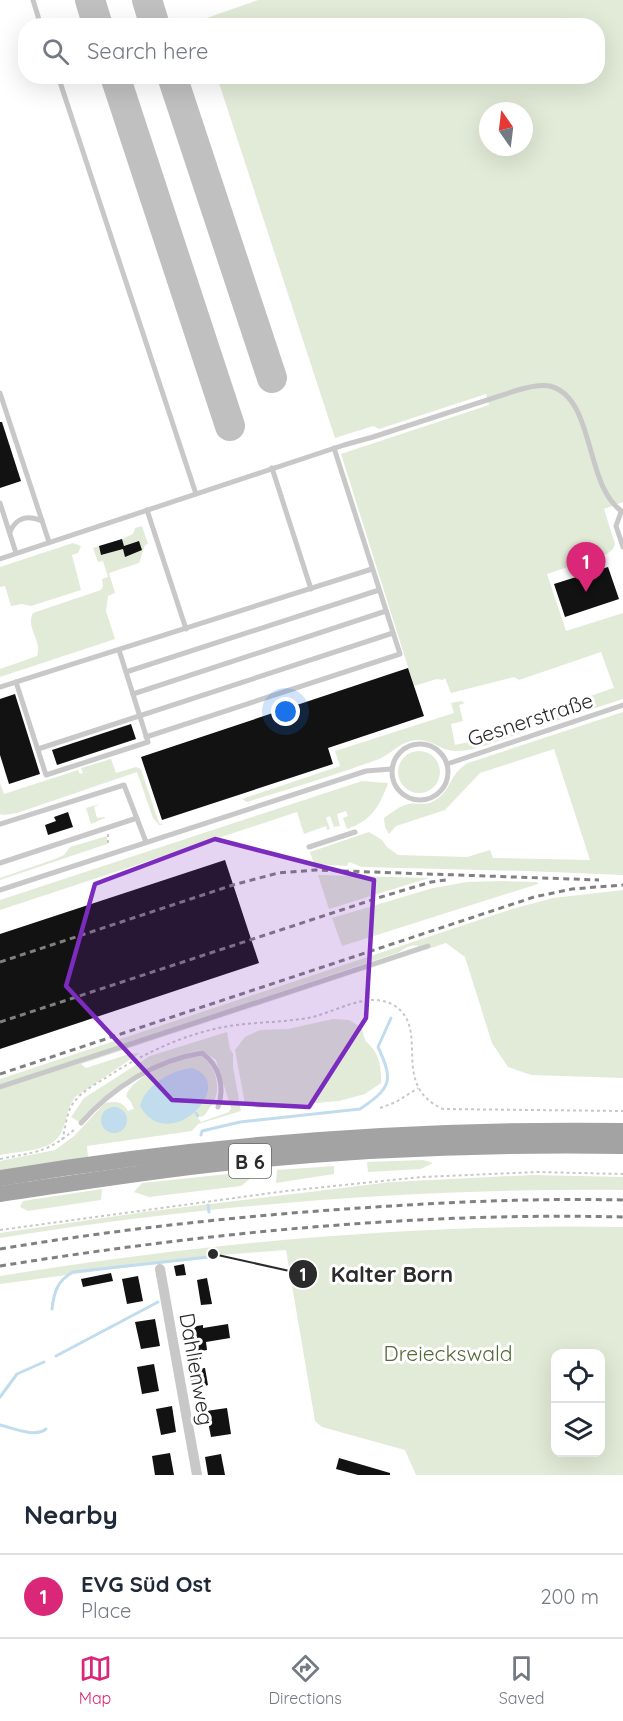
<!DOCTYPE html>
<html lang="en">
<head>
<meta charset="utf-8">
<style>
	:root { --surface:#fff; --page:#f6f6f7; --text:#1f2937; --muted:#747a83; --line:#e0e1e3; --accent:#db2777 }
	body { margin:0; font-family:Quicksand,sans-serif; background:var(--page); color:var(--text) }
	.controls { position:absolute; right:18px; bottom:18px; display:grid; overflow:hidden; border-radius:12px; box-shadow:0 6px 24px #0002 }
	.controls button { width:54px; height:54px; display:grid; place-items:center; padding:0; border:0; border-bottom:2px solid var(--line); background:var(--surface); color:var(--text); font:30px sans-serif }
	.compass { position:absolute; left:479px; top:102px; width:54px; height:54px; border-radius:50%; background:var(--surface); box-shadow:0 6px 24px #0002; rotate:346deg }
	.you { position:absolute; left:286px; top:712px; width:21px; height:21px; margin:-15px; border:4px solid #fff; border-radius:50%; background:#1a73e8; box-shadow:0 0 0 9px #1a73e833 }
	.badge { display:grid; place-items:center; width:39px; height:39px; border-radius:50%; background:var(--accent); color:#fff; font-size:20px; font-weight:700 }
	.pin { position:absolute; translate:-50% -50px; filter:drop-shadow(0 2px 3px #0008) }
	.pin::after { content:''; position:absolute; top:32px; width:21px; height:18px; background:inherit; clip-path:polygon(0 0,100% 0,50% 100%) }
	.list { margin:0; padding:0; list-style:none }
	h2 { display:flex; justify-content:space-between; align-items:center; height:78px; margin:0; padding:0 24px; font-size:26px }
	h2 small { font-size:20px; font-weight:400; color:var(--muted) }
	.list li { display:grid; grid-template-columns:39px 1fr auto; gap:18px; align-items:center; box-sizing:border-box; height:84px; padding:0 24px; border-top:2px solid var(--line) }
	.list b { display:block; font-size:22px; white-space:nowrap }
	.list p { margin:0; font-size:20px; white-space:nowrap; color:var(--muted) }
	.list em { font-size:20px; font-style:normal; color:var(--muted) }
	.icon { flex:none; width:33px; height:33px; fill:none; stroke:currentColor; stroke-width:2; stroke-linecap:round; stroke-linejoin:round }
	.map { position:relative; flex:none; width:623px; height:1475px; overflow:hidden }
	.search { position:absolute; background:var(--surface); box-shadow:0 6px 24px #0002; left:18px; right:18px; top:18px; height:66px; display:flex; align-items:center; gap:15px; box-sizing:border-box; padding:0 21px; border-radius:24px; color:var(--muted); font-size:22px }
	.sheet { height:162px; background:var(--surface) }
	nav { display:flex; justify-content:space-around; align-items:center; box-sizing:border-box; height:84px; border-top:2px solid var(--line); background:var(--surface); font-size:16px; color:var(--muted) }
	nav a { display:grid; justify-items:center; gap:3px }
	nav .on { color:var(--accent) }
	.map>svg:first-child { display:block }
	.green { fill:#e2ebd7; fill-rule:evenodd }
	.water { fill:#c1dced }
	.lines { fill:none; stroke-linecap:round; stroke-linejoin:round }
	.stream { stroke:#c1dced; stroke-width:3 }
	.taxiway { stroke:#c0c0c0; stroke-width:30 }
	.building { fill:#121212 }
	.path { stroke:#c8c8c8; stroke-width:2; stroke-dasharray:3 3; stroke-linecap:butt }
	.service { stroke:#c8c8c8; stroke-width:5 }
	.minor { stroke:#c8c8c8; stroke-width:10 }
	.primary { stroke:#a3a3a3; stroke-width:16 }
	.rail { stroke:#808080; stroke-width:3; stroke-dasharray:6 4.5; stroke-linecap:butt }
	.marked { fill:#7b2cbf; fill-opacity:0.2; stroke:#7b2cbf; stroke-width:4.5; stroke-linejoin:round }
	.labels { text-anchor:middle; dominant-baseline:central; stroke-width:6; stroke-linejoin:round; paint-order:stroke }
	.shield { fill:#fff; stroke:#6b6b6b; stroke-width:1.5 }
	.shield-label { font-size:20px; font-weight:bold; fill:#2b2b2b }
	.street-label { font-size:21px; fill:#2b2b2b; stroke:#fff }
	.park-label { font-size:21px; fill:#4f6a36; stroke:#fff }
	.leader { fill:none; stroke:#2b2b2b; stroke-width:2 }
	.callout-dot { fill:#2b2b2b; stroke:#fff; stroke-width:2 }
	.mark-label { font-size:18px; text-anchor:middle; font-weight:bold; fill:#fff }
	.callout-label { font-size:22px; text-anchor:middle; font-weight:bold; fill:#2b2b2b; stroke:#fff; stroke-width:6; stroke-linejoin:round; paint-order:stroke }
</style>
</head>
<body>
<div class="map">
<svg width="623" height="1475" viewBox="0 0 623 1475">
	<rect width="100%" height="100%" fill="#fff"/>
	<g class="green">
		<path d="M258,0h365v502l-19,7 11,35 -2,5 -6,5 -60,20 19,57 57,-18v86l-86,28 -4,-12 81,-27 -13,-36 -82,28 -5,-3 -63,16 -6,-15 -2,2 -6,-1 -23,7 -73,-232 148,-49 -3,-11 -107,35 -6,-3 -38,12 -118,-361 381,-1v-50h-398l-2,-5zM488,111h36v36h-36z"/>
		<path d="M142,526l6,18 -3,1 -6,18 -30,10 6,20 -7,3 -2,15 9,28 -115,38v-8l37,-13c6,-14 -12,-29 -4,-43l68,-23 2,-4 -1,-7 6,-2 -5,-16 -5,1 -5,-14 6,-2 3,9 23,-7 -3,-9 11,-5 2,-6z"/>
		<polygon points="73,543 81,546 78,553 72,555 81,590 31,606 22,604 11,606 5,586 0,587 0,567"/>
		<path d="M461,701l4,2 -6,2 4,16 -12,3 4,21 23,-5 -1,-7 40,-13 5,3 -1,10c-20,6 -44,18 -66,18 -16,0 -25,-15 -44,-10 -12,2 -20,13 -32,18 -43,16 -88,29 -132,43l-5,-3 98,-33 -5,-15 119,-38 -3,-10z"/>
		<path d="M623,712v163l-98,-4 -163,-4 -13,-5 -2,4 -33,-2 -4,-12 59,-20 13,8 5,7 11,8 69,2 23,-7 3,8 97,2 -36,-111 -74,24 -35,37 -49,16 -7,8 -4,-7 -1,-9c7,-5 17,-13 25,-14 11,-2 17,3 28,-5 15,-10 11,-24 31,-36z"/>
		<circle cx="419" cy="772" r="21"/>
		<polygon points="111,759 116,773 136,767 141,769 159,823 163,825 159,825 153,818 137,772 17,813 4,815 0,814 0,783 4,794 78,770 80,774 83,773 81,768"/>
		<path d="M362,781l26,2c-8,23 -17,38 -41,46l-4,-11 5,-2 -2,-5 -9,3 3,12 -6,1 -4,-11 -4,2 4,11 -3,1 -1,-4 -22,8 -7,-22 -297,98v-10z"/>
		<polygon points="100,804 94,807 97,818 105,817 105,818 91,824 86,808"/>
		<polygon points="107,836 107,844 0,880 0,878 55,859 64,855 70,847"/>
		<polygon points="318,875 429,878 329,909"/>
		<polygon points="502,881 537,882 538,884 342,946 332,918 433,888 467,882"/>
		<path d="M623,890v188l-92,-3 -23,-8 -16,-24 -27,-86 -19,-14 -365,121 5,4 43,-14 11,-1 -65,44c-9,12 -7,23 -14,36 -9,19 -42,18 -61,22v-66l419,-143c-12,-2 -13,3 -22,7l-397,132v-6l512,-170 41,-11z"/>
		<path d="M333,1019l16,1 13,8c3,15 3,11 11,21 8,10 8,23 8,34l-16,11 -26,7 -80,7 -14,-4 -10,-54 10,-13 15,-7 28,-1z"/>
		<path d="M227,1032l3,17 3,5v13l8,44 -43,13 -6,7 -105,15 1,11 -88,14v-10l55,-11 19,-14 31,-33c10,-2 18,-2 23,8l6,-2 -3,-7 -5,-6c4,-16 40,-33 55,-37 7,-2 14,-2 20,-3 13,9 20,27 14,43 -2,5 -7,11 -10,16l-4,2 -2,-2 -2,2 4,5 28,-10 2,-4 -15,-48 -14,-10c-48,8 -92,36 -123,72l-8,-5 13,-19 66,-42z"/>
		<polygon points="423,1160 433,1163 421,1169 368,1172 367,1162"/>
		<polygon points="334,1166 334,1174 276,1183 277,1170"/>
		<polygon points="247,1172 251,1178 241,1186 149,1197 134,1192 142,1183"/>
		<path d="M532,1175l91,2v13c-208,-2 -417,15 -623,48v-5l144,-21 247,-30z"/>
		<polygon points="102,1189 101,1200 28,1211 20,1207 23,1201"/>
		<path d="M623,1227v248h-207l-11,-25 -83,-23 -7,-6 -29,-171 -78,6 -208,28v-8c201,-33 419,-53 623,-49zM556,1354h44v98h-44z"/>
	</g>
	<g class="water">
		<path d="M192,1068c48,16 -24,89 -52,38 5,-21 32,-36 52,-38z"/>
		<circle cx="114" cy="1120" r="13"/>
	</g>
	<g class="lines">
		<g class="stream">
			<polyline points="196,1113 198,1116"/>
			<path d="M201,1135l1,-4 38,-9 120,-13c31,-21 34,-28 18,-62l13,-29"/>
			<polyline points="208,1205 209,1212"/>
			<path d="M52,1309c2,-17 5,-28 21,-37l136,-15 4,-3"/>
			<polyline points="56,1356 158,1302"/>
			<polyline points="0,1397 17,1374 44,1362"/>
			<path d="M0,1425c13,3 35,13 46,4"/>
		</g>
		<g class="taxiway">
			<polyline points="90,0 98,26"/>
			<polyline points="147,0 155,26"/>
			<polyline points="115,76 230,426"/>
			<polyline points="172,76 272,378"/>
		</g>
	</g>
	<g class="building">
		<polygon points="0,422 2,422 21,481 0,488"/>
		<polygon points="122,539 124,546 139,541 142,550 125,557 123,549 101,555 99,546"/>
		<polygon points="608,567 619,599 565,617 554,584"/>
		<polygon points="408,668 424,716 328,748 333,764 162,820 141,757"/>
		<polygon points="15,694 40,774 9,784 0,755 0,699"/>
		<polygon points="131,724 136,739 57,765 52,750"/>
		<polygon points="68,812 73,827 48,835 45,825 56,821 54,817"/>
		<polygon points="225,860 259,963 0,1049 0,934"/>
		<polygon points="184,1264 186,1275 176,1276 174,1266"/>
		<polygon points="111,1273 113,1281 83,1287 81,1279"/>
		<polygon points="138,1276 143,1301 127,1304 122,1279"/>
		<polygon points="207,1278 212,1304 201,1305 197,1280"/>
		<polygon points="155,1319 160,1346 141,1349 135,1322"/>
		<polygon points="228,1324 230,1338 206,1342 207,1350 195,1352 191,1327 203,1325 203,1328"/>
		<polygon points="154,1364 159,1391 142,1394 137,1367"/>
		<polygon points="205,1368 208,1385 202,1387 204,1395 194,1396 189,1370"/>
		<polygon points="172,1406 176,1432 161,1435 156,1409"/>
		<polygon points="227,1408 231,1434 211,1437 206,1411"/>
		<polygon points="170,1453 174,1475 155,1475 152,1456"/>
		<polygon points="221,1454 225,1475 208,1475 205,1457"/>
		<polygon points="339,1458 390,1473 390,1475 358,1475 336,1469"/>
	</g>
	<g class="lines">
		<g class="path">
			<polyline points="108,834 108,846"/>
			<polyline points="380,1108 396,1102 418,1088"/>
			<path d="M62,1140c4,-12 4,-28 12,-38 9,-12 24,-19 36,-27 38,-24 81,-44 126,-50 24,-3 48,-3 72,-7 27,-5 61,-29 87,-12 36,24 -6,79 48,103l180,2"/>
			<path d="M0,1159c35,-7 48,-6 76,-31"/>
			<polyline points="0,1230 286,1191 421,1177 538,1172 623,1174"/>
		</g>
		<g class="service">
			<polyline points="33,0 41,26"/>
			<polyline points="58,76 196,494"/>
			<polyline points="0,393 49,542"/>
			<polyline points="272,468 311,589"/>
			<polyline points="0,503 16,553"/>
			<polyline points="147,510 186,629"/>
			<polyline points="621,512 616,526 623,547"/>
			<path d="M10,532c6,-15 18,-17 32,-11"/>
			<path d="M0,559l344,-114 29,-8 145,-47c10,-3 22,-6 32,-4 46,12 34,102 73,126"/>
			<polyline points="126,672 379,590"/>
			<polyline points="16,682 46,775 148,742 119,650"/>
			<polyline points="0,687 372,569"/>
			<polyline points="133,694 386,611"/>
			<polyline points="146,737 400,654 334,448"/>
			<circle cx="420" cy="772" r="28"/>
			<polyline points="38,749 393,633"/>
			<polyline points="447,764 623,705"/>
			<polyline points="0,824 124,785 146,842"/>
			<polyline points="309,847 355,832"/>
			<polyline points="0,863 137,818"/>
			<polyline points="0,890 366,771 391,769"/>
			<polyline points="0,1087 428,946"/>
			<path d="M81,1123c31,-35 74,-63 121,-70 18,13 23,34 16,54"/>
		</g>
		<polyline class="minor" points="160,1269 197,1475"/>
		<g class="primary">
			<path d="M0,1178c206,-34 414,-50 623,-47"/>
			<path d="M0,1194c75,-11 149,-23 225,-31 131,-14 265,-19 398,-17"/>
		</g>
		<g class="rail">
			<polyline points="0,962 233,885 278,873 316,870 599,880"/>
			<polyline points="0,1022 381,897 431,882 446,880"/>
			<polyline points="0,1074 534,897 572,889 623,885"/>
			<path d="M0,1249c119,-20 240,-33 360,-41 88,-6 175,-10 263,-8"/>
			<path d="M0,1266c205,-33 415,-54 623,-49"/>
		</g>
	</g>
	<path class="marked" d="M215,839l159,41 -8,138 -57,89 -137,-7 -106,-114 29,-102z"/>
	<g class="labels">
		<rect class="shield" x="229" y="1144" width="42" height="34" rx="4.5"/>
		<g class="shield-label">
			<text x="250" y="1161">B 6</text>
		</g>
		<g class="street-label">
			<text transform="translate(530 719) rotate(-18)">Gesnerstraße</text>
			<text transform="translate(197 1369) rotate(80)">Dahlienweg</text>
		</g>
		<g class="park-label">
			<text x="448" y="1353">Dreieckswald</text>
		</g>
	</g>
	<path class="leader" d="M213 1254L303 1274"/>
	<g class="callout-dot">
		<circle cx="213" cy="1254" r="6"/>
		<circle cx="303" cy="1274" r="15"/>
	</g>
	<g class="mark-label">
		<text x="303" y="1281">1</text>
	</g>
	<g class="callout-label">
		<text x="392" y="1282">Kalter Born</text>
	</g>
</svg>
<div class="controls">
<button><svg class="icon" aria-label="locate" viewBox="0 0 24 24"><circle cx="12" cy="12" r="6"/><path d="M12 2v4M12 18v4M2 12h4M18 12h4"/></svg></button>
<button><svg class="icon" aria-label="layers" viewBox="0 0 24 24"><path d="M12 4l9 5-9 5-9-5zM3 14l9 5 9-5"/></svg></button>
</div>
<svg class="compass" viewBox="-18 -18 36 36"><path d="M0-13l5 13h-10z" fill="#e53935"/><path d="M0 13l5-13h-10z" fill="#747a83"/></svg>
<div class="you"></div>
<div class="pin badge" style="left:586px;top:592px">1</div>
<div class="search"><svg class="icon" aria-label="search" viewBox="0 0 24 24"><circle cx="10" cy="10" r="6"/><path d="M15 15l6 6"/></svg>Search here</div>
</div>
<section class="sheet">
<h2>Nearby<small></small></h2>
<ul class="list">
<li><span class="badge">1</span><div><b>EVG Süd Ost</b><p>Place</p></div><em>200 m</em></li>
</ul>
</section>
<nav>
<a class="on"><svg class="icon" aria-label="map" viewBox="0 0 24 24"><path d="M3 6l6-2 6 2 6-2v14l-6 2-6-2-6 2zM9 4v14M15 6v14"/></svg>Map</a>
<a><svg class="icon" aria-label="directions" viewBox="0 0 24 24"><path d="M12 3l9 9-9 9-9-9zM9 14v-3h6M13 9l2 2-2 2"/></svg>Directions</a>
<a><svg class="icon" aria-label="saved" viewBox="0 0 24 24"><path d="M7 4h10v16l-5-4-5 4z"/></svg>Saved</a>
</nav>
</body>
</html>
